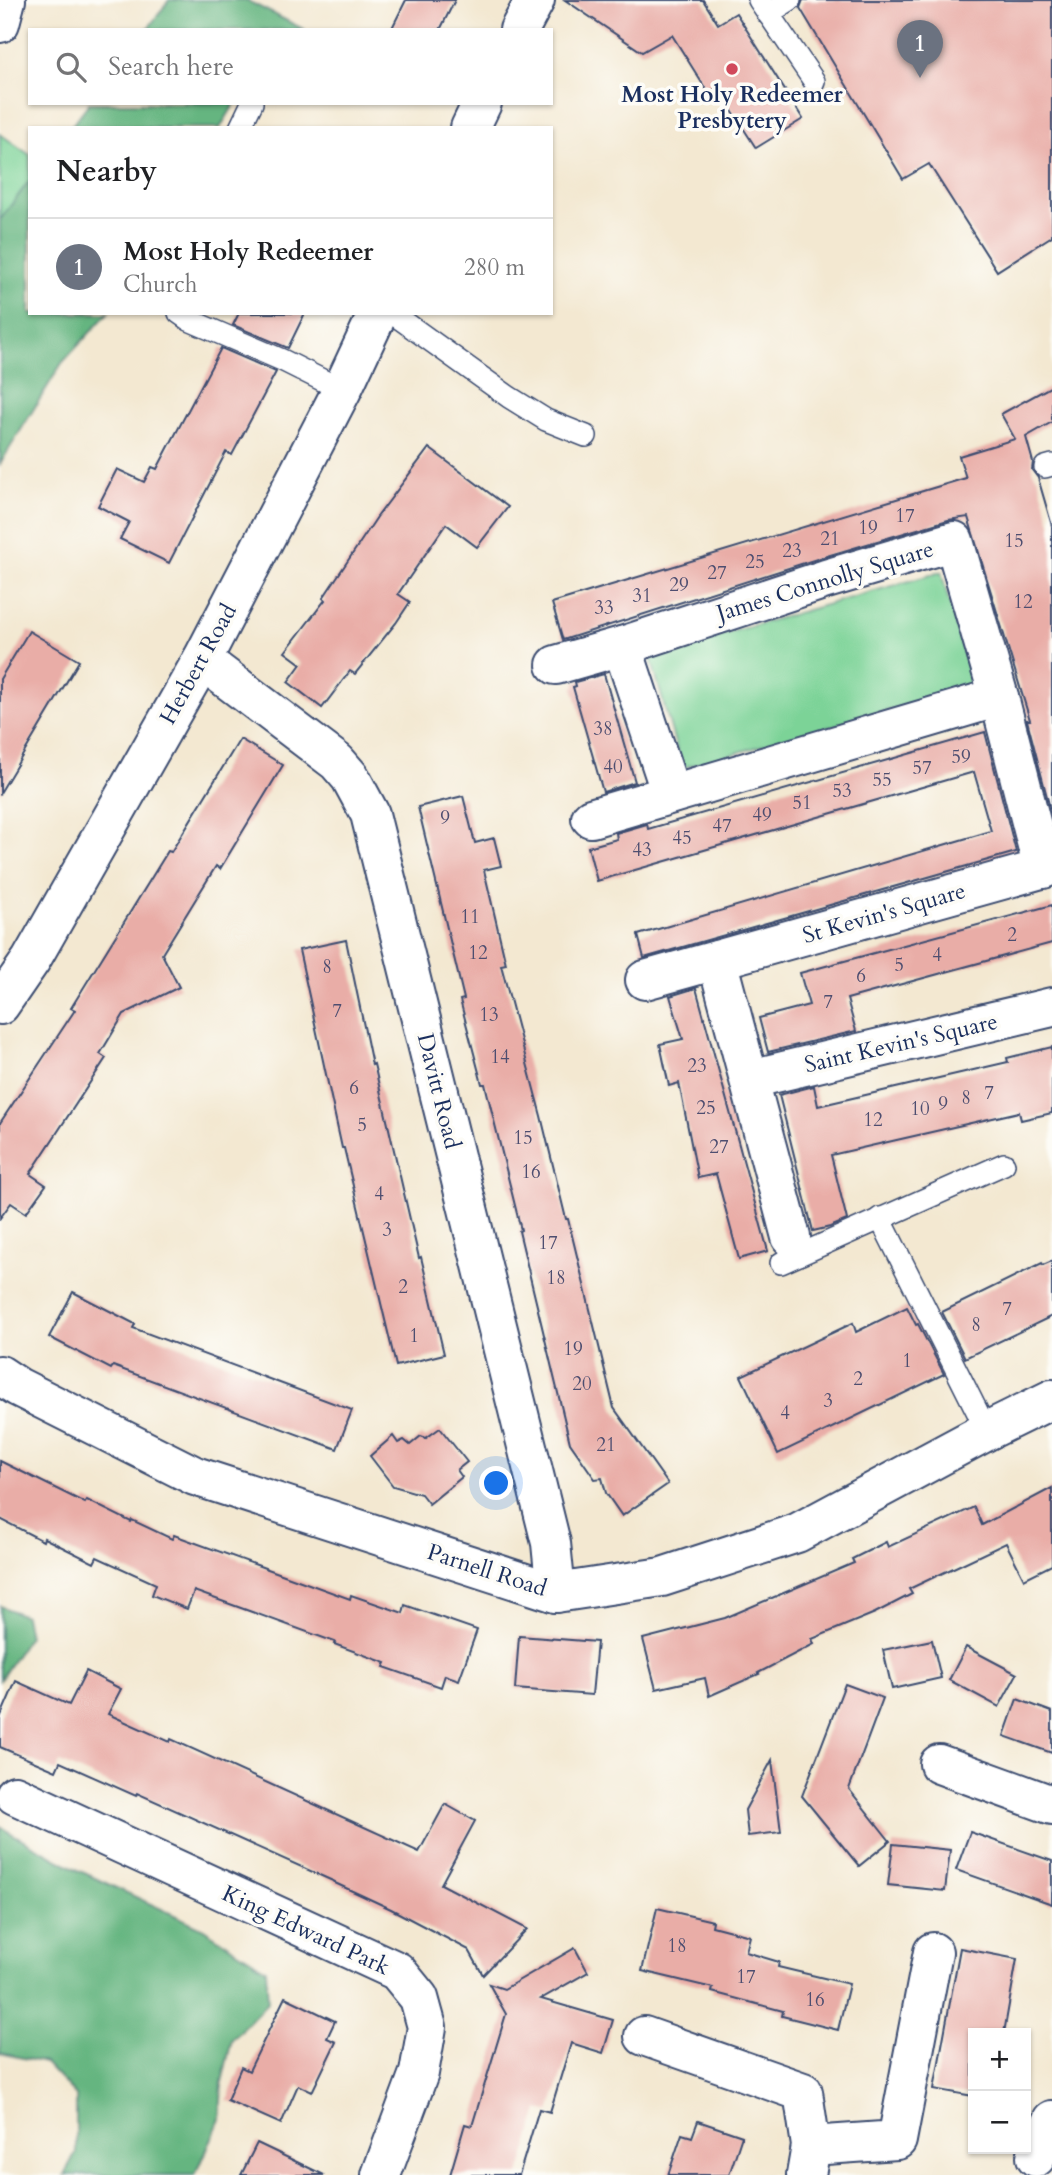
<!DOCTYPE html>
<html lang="en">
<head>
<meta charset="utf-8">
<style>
	:root { --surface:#fff; --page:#f2f2f2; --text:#202124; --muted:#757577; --line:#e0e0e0; --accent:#d1495b }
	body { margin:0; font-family:Cardo,serif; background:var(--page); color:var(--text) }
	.controls { position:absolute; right:21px; bottom:21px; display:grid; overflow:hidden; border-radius:0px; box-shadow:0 2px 5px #0004 }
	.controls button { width:63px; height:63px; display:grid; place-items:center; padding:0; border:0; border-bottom:2px solid var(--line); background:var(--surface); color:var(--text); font:35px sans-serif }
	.you { position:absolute; left:497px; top:1484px; width:24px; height:24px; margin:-18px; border:5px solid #fff; border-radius:50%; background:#1a73e8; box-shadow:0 0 0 10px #1a73e833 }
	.badge { display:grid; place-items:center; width:46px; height:46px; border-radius:50%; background:var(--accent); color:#fff; font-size:23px; font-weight:700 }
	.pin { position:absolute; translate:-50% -58px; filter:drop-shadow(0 2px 4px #0008) }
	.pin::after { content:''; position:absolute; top:37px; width:24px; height:21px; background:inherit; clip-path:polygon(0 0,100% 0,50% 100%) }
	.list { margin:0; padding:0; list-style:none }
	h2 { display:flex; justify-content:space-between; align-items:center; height:91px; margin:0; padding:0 28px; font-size:30px }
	h2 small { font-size:23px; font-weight:400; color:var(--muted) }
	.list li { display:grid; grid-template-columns:46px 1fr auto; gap:21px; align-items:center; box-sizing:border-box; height:98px; padding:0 28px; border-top:2px solid var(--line) }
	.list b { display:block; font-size:26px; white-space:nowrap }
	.list p { margin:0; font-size:23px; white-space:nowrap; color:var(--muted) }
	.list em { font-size:23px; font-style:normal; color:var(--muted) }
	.icon { flex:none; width:38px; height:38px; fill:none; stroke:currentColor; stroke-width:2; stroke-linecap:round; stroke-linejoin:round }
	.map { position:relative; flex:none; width:1052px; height:2175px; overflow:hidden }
	.search { position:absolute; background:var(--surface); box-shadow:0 2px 5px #0004; left:28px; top:28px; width:525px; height:77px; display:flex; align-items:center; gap:18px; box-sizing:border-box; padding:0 24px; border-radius:0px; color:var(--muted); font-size:26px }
	.panel { position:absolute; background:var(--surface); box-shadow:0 2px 5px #0004; left:28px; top:126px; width:525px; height:189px; border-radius:0px }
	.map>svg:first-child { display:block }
	.green { fill:#7cd397; stroke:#4c817a; stroke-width:2 }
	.forest { fill:#65b580; stroke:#40726f; stroke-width:2 }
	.building { fill:#e9ada7 }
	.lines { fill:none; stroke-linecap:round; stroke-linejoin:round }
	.service-casing { stroke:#3b4b6f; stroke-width:24 }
	.minor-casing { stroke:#3b4b6f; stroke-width:42 }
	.tertiary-casing { stroke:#3b4b6f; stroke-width:42 }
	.service { stroke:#fff; stroke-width:21 }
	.minor { stroke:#fff; stroke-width:38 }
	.tertiary { stroke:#fff; stroke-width:38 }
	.poi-dot { fill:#d1495b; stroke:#fdfcf7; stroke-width:2.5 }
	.labels { text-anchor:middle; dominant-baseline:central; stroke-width:7; stroke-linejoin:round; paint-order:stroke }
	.number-label { font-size:19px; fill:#4e4e70 }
	.poi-label { font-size:23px; font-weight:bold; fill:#1b2f5e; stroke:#fdfcf7 }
	.street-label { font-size:23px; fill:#1b2f5e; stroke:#fdfcf7 }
</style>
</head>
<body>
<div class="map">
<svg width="1052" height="2175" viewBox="0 0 1052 2175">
	<rect width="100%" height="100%" fill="#fdfcf7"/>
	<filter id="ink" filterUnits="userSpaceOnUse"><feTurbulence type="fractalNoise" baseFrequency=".0143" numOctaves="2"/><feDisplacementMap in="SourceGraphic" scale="14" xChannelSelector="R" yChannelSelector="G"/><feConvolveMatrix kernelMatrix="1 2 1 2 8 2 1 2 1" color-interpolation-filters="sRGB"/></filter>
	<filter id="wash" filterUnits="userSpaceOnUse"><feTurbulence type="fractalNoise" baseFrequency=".00686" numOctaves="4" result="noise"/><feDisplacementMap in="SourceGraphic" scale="28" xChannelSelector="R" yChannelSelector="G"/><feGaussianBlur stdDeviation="1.57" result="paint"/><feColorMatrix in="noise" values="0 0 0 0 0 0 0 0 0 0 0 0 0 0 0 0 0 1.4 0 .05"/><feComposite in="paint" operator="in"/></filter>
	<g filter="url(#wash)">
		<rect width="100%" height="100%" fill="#f3e8d1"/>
		<g class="green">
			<polygon points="0,134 30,155 30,180 0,220"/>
			<polygon points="941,572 973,687 682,768 650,655"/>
		</g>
		<g class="forest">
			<polygon points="169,0 246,0 305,30 147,30"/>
			<polygon points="89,103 235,103 220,128 70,128"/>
			<polygon points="30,180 30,313 108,313 62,363 0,464 0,220"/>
			<polygon points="0,1606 25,1616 29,1636 0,1680"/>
			<polygon points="0,1827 78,1870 202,1928 266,1969 268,2002 232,2039 222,2082 220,2119 199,2168 194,2175 64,2175 76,2152 76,2096 45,2063 0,2053"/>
		</g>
		<g id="blocks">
			<g class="building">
				<polygon points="406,0 455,0 440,30 391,30"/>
				<polygon points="565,0 703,0 718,24 736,13 803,119 756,148 718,89 707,91 672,35 642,52"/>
				<polygon points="803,0 1052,0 1052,236 997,271 929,164 903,179 800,8"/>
				<polygon points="239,313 305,313 288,348 233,325"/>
				<polygon points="221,348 276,372 232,455 226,452 169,563 120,539 129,522 98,506 117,469 144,482 152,467 157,469"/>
				<polygon points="1052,386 1052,422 1026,437 1033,462 1032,470 1038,478 1052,526 1052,816 1027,720 1030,720 968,517 948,520 820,558 563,640 552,603 966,478 959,456 1015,439 1001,414"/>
				<polygon points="429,448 508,507 477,547 446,524 398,594 410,602 396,623 355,674 350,671 322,708 288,682 301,664 285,652 325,600 323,598 377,517"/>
				<polygon points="29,631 79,661 0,793 0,679"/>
				<polygon points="604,674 635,782 603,792 573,687 576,686 575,682"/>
				<polygon points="985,732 1016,852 644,958 638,935 991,831 974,772 597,881 588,847 617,839 616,833 647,824 648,829"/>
				<polygon points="240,739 283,765 220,869 216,866 162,954 179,987 124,1014 100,1054 106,1058 30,1174 46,1185 26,1213 11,1203 0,1218 0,1123 75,1010 71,1008 168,851 171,852"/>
				<polygon points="463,796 475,843 494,838 501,866 484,870 506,964 501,965 541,1116 566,1219 568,1219 614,1408 668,1484 622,1516 606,1493 602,1478 595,1479 570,1443 519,1231 521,1230 504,1161 485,1084 482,1084 460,1000 464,999 418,807"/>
				<polygon points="1052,905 1052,943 847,999 856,1031 768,1052 759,1018 809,1005 800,973"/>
				<polygon points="346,940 372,1065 374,1064 419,1258 421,1257 444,1354 396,1366 344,1148 342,1148 299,950"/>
				<polygon points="696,988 768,1251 739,1259 716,1174 698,1178 679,1083 669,1086 660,1044 683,1039 670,996"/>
				<polygon points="1052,1047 1052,1113 1021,1120 1019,1112 831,1155 847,1220 830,1227 813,1231 779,1095 814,1086 818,1106 1008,1062 1007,1058"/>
				<polygon points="1052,1261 1052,1316 965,1358 942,1312 1042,1263 1043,1265"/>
				<polygon points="73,1292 135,1324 133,1328 352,1410 337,1449 113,1366 111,1369 49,1337"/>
				<polygon points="907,1307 916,1325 918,1324 944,1374 778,1454 741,1376 853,1323 856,1332"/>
				<polygon points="440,1428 467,1462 457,1470 462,1477 429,1504 421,1494 393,1486 370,1456 393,1436 398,1443 404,1440 410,1445 421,1436 426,1438"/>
				<polygon points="0,1461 85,1503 87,1500 131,1522 132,1520 172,1539 174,1535 350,1599 351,1595 403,1613 405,1605 477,1630 459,1680 445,1675 441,1687 384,1667 386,1663 334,1644 335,1642 194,1591 187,1609 152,1595 156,1584 97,1557 94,1563 44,1538 43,1541 0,1519"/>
				<polygon points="1052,1488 1052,1565 1024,1579 1006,1543 909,1589 912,1594 875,1613 812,1639 814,1644 758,1673 759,1674 709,1696 705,1678 656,1689 643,1639 725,1618 854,1563 852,1559 886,1542 888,1547 974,1507 982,1525"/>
				<polygon points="519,1636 597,1642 592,1695 515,1689"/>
				<polygon points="932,1640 941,1678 892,1689 883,1650"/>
				<polygon points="966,1647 1017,1674 999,1707 949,1680"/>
				<polygon points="86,1671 121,1689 108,1714 170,1742 171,1739 419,1852 445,1804 475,1821 441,1884 527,1929 483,1975 469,1950 391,1909 335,1883 335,1882 137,1793 136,1796 60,1762 56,1771 0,1747 0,1718 16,1681 69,1705"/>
				<polygon points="845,1684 883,1698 849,1789 890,1841 859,1866 802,1796"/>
				<polygon points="1017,1699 1052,1712 1052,1753 1004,1736"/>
				<polygon points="772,1760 781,1832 748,1836 745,1810"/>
				<polygon points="970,1832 1052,1861 1052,1904 956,1870"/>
				<polygon points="893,1844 950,1850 945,1891 888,1885"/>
				<polygon points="657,1908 713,1921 712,1926 750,1936 746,1952 779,1962 778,1967 849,1984 838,2030 782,2016 783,2011 712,1992 713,1988 642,1971"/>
				<polygon points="575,1948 588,1972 541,1999 613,2020 603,2053 571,2043 550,2112 539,2109 519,2175 450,2175 465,2124 472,2126 506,2014 489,1984 504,1989"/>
				<polygon points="960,1948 1017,1959 1004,2033 973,2033 973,2096 934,2089"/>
				<polygon points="285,1997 335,2021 327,2038 336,2042 312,2092 298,2085 281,2124 227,2100 241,2067 249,2071"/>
				<polygon points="698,2121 742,2136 729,2175 668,2175 682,2134 692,2137"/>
				<polygon points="257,2143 324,2175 241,2175"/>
			</g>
		</g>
	</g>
	<g filter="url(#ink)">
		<use href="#blocks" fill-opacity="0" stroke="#3b4b6f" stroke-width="2"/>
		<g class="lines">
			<defs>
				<g id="service">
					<polyline points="759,0 814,81"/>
					<polyline points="768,14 790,0"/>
					<polyline points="240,128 252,103"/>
					<polyline points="179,313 189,320 282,360 342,390"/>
					<polyline points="392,313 509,397 546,420 586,436"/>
					<polyline points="1045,467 1052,465"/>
					<polyline points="880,1218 987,1431"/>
					<polyline points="781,1263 1004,1164"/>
				</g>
				<g id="minor">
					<polyline points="0,23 6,0"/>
					<polyline points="202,660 337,762 350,777 370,814 551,1543 556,1593"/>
					<polyline points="556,665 622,646"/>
					<polyline points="671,794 622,646 826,579 954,541 999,697 1043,869"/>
					<polyline points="591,818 999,697"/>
					<polyline points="717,960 791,1237"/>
					<polyline points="645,980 1052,866"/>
					<polyline points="750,1079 1052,1007"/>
					<polyline points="0,1375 18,1387 195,1476 556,1593 662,1577 797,1533 987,1431 1052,1399"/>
					<polyline points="939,1764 1052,1805"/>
					<polyline points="15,1795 397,1971 419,1998 427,2027 419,2073 381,2175"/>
					<polyline points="644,2036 803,2092 811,2146 806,2175"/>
					<polyline points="811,2146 897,2140 933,1952"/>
					<polyline points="1036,2157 1052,2120"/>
				</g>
				<g id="tertiary">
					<polyline points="519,30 535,0"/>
					<polyline points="470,128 482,103"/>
					<polyline points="0,1005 31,960 202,660 342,390 378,313"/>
				</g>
			</defs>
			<use href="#service" class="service-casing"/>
			<use href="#minor" class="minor-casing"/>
			<use href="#tertiary" class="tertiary-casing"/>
			<use href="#service" class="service"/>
			<use href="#minor" class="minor"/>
			<use href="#tertiary" class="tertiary"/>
		</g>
	</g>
	<circle class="poi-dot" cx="732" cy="69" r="7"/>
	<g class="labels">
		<g class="number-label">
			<text x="905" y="516">17</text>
			<text x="868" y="528">19</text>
			<text x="830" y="539">21</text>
			<text x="1014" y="541">15</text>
			<text x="792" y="551">23</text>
			<text x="755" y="562">25</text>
			<text x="717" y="573">27</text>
			<text x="679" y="585">29</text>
			<text x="642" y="596">31</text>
			<text x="1023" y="602">12</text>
			<text x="604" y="608">33</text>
			<text x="603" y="729">38</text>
			<text x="961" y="757">59</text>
			<text x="613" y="767">40</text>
			<text x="922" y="768">57</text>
			<text x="882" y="780">55</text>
			<text x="842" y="791">53</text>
			<text x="802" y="803">51</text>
			<text x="762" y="815">49</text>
			<text x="445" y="818">9</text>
			<text x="722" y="826">47</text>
			<text x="682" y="838">45</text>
			<text x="642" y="850">43</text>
			<text x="470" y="917">11</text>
			<text x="1012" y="935">2</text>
			<text x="478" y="953">12</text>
			<text x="937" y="955">4</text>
			<text x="899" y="965">5</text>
			<text x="327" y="967">8</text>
			<text x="861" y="976">6</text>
			<text x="828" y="1002">7</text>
			<text x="337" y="1011">7</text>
			<text x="489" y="1015">13</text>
			<text x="500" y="1057">14</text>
			<text x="697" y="1066">23</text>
			<text x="354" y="1088">6</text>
			<text x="989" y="1093">7</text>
			<text x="966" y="1098">8</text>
			<text x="943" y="1104">9</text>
			<text x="706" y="1108">25</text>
			<text x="920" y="1109">10</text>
			<text x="873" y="1120">12</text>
			<text x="362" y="1125">5</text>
			<text x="523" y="1138">15</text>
			<text x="719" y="1147">27</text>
			<text x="531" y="1172">16</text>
			<text x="379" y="1194">4</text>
			<text x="387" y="1230">3</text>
			<text x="548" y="1243">17</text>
			<text x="556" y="1278">18</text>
			<text x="403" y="1287">2</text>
			<text x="1007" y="1309">7</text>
			<text x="976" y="1325">8</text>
			<text x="414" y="1336">1</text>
			<text x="573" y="1349">19</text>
			<text x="907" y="1361">1</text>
			<text x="858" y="1379">2</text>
			<text x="582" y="1384">20</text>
			<text x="828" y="1401">3</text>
			<text x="785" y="1413">4</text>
			<text x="606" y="1445">21</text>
			<text x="677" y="1946">18</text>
			<text x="746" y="1977">17</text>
			<text x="815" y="2000">16</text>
		</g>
		<g class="poi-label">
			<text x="732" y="94">Most Holy Redeemer<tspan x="732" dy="26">Presbytery</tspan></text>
		</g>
		<g class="street-label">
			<text transform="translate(825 581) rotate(-17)">James Connolly Square</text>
			<text transform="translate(198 664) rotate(-61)">Herbert Road</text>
			<text transform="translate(884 913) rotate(-16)">St Kevin's Square</text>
			<text transform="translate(901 1043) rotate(-13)">Saint Kevin's Square</text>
			<text transform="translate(439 1091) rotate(76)">Davitt Road</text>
			<text transform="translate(487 1570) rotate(18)">Parnell Road</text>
			<text transform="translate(306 1930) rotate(25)">King Edward Park</text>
		</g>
	</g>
</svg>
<div class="controls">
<button>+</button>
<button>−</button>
</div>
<div class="you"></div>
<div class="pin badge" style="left:920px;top:78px;background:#6b7280">1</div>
<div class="search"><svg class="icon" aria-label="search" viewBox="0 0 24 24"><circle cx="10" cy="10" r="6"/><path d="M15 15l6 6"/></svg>Search here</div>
<section class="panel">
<h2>Nearby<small></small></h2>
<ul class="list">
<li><span class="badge" style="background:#6b7280">1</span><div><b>Most Holy Redeemer</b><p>Church</p></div><em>280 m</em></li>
</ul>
</section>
</div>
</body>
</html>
